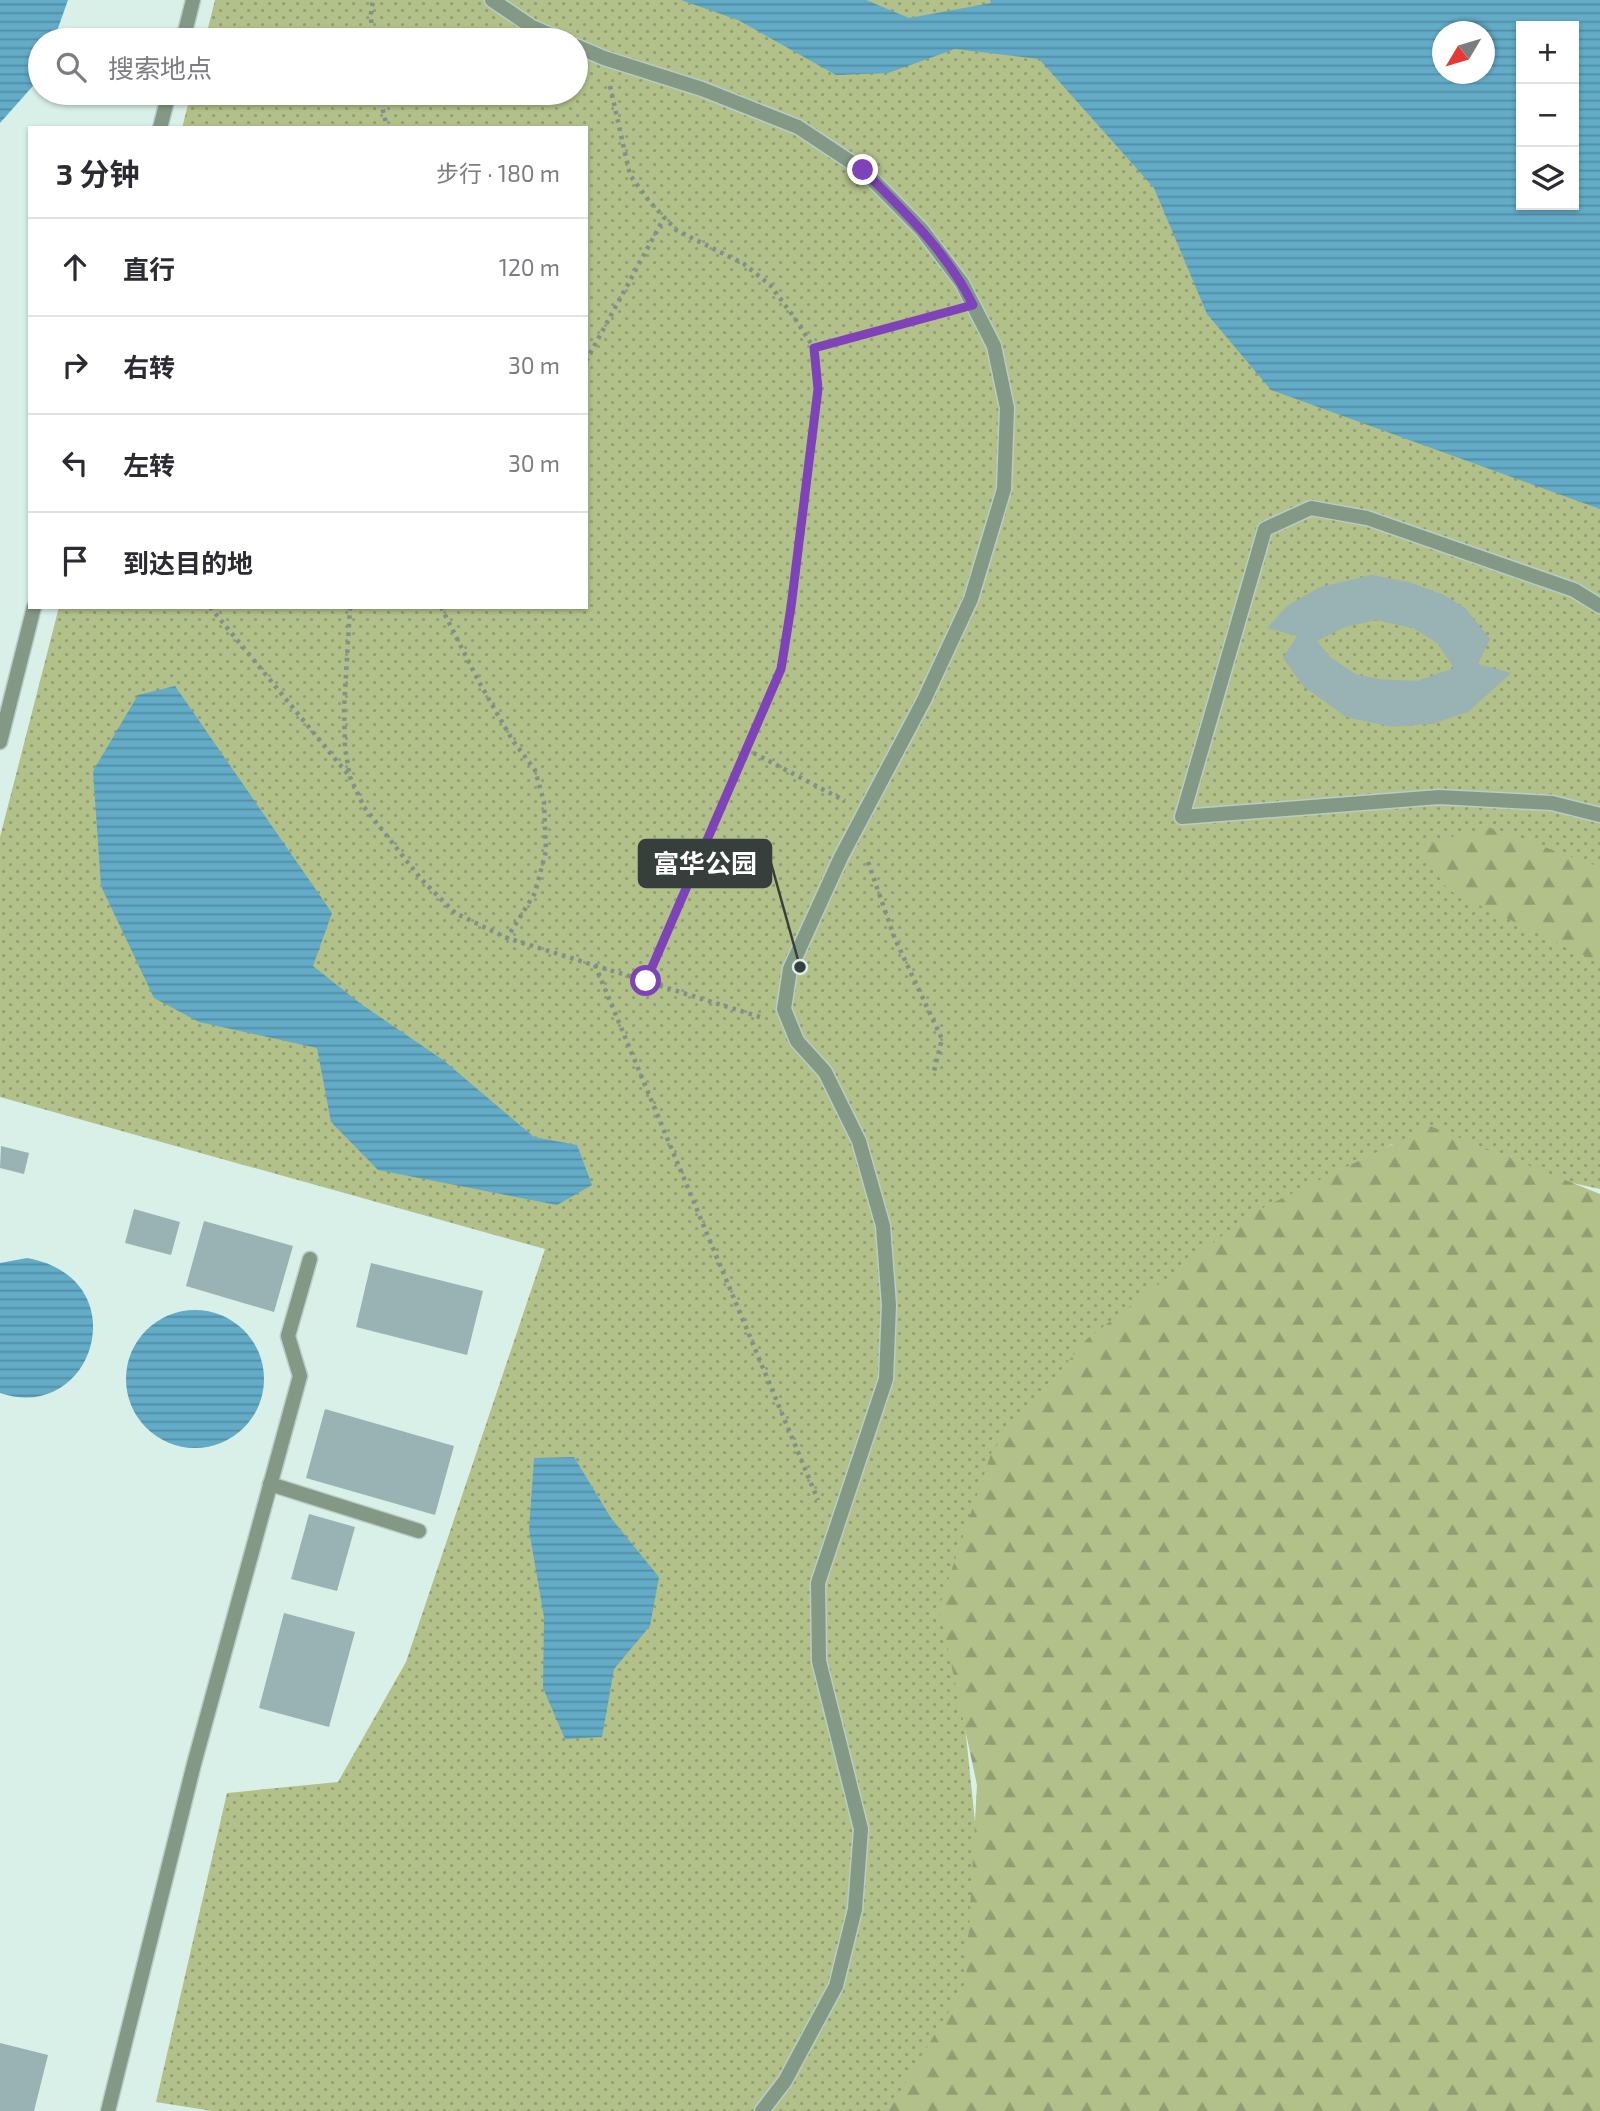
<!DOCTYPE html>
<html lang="zh">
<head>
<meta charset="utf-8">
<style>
	:root { --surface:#fff; --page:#f2f2f3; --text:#2b2b33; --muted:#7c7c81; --line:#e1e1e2 }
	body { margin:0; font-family:"Exo 2","Noto Sans SC",sans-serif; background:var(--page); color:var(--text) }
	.controls { position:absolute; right:21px; top:21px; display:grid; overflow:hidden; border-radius:0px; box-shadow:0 2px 5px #0004 }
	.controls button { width:63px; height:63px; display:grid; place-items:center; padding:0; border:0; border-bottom:2px solid var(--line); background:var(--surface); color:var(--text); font:35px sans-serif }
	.compass { position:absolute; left:1432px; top:21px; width:63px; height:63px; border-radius:50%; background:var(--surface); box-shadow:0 2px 5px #0004; rotate:232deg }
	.stop { position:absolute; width:21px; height:21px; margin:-16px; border:5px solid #7f43b9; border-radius:50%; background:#fff }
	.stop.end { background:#7f43b9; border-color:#fff; box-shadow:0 2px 7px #0008 }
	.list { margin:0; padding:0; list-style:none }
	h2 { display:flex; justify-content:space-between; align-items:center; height:91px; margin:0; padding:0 28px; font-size:30px }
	h2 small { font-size:23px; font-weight:400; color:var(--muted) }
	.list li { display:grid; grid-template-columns:46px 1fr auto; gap:21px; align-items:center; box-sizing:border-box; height:98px; padding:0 28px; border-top:2px solid var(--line) }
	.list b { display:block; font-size:26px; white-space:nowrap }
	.list em { font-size:23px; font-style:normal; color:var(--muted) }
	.icon { flex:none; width:38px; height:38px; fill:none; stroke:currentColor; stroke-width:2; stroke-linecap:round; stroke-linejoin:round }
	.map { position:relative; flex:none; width:1600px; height:2111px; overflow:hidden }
	.search { position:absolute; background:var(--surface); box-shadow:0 2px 5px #0004; left:28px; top:28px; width:560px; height:77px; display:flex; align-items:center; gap:18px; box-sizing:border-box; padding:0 24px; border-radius:38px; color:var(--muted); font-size:26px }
	.panel { position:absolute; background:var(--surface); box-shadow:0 2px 5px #0004; left:28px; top:126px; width:560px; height:483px; border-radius:0px }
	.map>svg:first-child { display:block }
	.green { fill:url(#green-dots); fill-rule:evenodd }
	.forest { fill:url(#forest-firs) }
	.water { fill:url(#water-rules); fill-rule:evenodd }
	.building { fill:#99b2b3; fill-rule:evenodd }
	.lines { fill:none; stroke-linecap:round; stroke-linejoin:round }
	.lane-casing { stroke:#b8cdc5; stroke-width:17 }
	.street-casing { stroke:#b8cdc5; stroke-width:17 }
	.path { stroke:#80908a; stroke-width:4.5; stroke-dasharray:3.5 5; stroke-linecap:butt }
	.lane { stroke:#849985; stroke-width:14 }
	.street { stroke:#849985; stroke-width:14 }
	.route { stroke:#7f43b9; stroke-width:9 }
	.leader { fill:none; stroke:#363f3c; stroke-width:2.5 }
	.callout-dot { fill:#363f3c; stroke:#d8f0e7; stroke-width:2.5 }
	.callout { fill:#363f3c; stroke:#363f3c; stroke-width:2.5 }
	.callout-label { font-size:26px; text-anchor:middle; font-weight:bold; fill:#fff }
</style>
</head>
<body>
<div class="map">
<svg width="1600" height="2111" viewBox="0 0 1600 2111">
	<defs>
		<pattern id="green-dots" width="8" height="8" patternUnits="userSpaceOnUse" patternTransform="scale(1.75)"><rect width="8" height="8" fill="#b2c08a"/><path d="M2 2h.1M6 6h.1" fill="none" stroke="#929d72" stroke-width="1.8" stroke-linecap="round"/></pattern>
		<pattern id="forest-firs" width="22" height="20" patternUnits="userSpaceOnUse" patternTransform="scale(1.75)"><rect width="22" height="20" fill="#b2c08a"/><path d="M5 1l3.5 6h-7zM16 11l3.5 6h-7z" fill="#929d72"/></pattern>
		<pattern id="water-rules" width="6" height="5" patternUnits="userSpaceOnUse" patternTransform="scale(1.75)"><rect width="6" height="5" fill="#63abc7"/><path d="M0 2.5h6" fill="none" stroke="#528da3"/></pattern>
	</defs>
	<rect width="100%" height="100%" fill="#d8f0e7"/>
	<path class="green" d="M215,0h1385v1189l-208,-45 -220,149 -222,288 42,405 -52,125h-728l-56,-9 71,-309 111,-11 68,-120 139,-413 -545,-152v-260l59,-230h527v-479h-404l9,-35h385v-53h-371zM1521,26h53v179h-53zM1442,32h42v42h-42z"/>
	<g class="forest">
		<polygon points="1488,827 1600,867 1600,963 1448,890 1418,846"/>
		<polygon points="1430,1126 1600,1194 1600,2111 888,2111 966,1983 977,1785 939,1607 992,1451 1087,1339 1252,1213"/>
	</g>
	<g class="water">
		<polygon points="0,0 68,0 57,31 57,40 40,40 40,78 0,123"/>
		<path d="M681,0h185l43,18 82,-15 -1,-3h610v509l-329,-119 -64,-76 -53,-126 -115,-129 -84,-10 -67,24 -52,2 -98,-55zM1574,26v179h-53v-179zM1442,32h42v42h-42z"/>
		<polygon points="175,686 332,913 313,966 361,1004 443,1060 534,1137 577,1145 592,1185 557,1205 378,1170 331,1122 317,1048 199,1022 154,998 101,886 93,771 138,695"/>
		<path d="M27,1258c112,20 67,167 -27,135v-130z"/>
		<circle cx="195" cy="1379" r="69"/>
		<polygon points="574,1457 611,1518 659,1577 650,1626 614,1669 602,1737 565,1739 543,1688 544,1617 529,1530 534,1458"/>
	</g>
	<g class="building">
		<path d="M1372,575l37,7 35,13 21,13 25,31 -12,25 33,9 -43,39 -36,12 -40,3 -46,-10 -43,-31 -20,-28 14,-22 -30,-8 20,-22 33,-19zM1376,620l37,8 24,15 17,25 -37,13 -38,-2 -24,-5 -25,-17 -13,-16 28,-14z"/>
		<polygon points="1,1146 29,1153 24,1174 0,1168"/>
		<polygon points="134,1209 180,1222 171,1255 125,1243"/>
		<polygon points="204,1221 293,1246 274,1312 186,1286"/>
		<polygon points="371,1263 483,1291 467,1355 356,1327"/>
		<polygon points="325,1409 454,1446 435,1515 306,1478"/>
		<polygon points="309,1514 355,1527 337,1591 291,1579"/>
		<polygon points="284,1613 355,1632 329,1727 259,1708"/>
		<polygon points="0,2043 48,2055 34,2111 0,2111"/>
	</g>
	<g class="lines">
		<defs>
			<g id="lane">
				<polyline points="492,0 532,27 562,40"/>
				<polyline points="183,40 193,0"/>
				<polyline points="576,46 604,58 702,89 798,127 863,170 922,230 962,283 994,346 1007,408 1004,489 971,599 924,700 841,857 790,969 784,1009 797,1041 825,1072 859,1141 883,1226 889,1305 886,1379 818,1583 819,1661 861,1829 855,1909 836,1986 785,2081 762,2111"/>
				<polyline points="160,128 169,93"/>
				<polyline points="0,742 34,607"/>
				<polyline points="270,1484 419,1531"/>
				<polyline points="108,2111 194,1764 300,1376 288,1336 310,1259"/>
			</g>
			<polyline id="street" points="1600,606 1574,590 1367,518 1311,508 1265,529 1182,817 1439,797 1552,803 1600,815"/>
		</defs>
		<use href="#lane" class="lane-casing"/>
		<use href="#street" class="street-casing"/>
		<g class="path">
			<polyline points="372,40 371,14 373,0"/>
			<polyline points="610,86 630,175 649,201 676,230 744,264 770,285 794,317 814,348 818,389 791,607 781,669 646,981"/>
			<polyline points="379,93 387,128"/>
			<polyline points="814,348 948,312"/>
			<polyline points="586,361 664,218"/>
			<polyline points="210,607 350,777"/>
			<polyline points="350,607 344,708 345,748 350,777 364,807 421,879 455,913 507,938 760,1017"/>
			<polyline points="441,607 479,682 513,741 535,770 544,802 546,851 535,893 507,938"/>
			<polyline points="746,749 845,801"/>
			<polyline points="868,862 895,939 942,1039 934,1071"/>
			<polyline points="595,965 818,1500"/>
		</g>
		<use href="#lane" class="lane"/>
		<use href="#street" class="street"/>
	</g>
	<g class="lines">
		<path class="route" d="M646,981l135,-312 10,-62 27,-218 -4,-41 159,-43c-26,-53 -68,-93 -110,-135"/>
	</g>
	<path class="leader" d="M800 967L771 863"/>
	<circle class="callout-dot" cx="800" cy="967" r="7"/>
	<rect class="callout" x="639" y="840" width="132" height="47" rx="7"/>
	<g class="callout-label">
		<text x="705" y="873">富华公园</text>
	</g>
</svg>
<div class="controls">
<button>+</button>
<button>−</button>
<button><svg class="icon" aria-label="layers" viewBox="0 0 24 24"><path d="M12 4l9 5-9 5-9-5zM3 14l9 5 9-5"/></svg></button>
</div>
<svg class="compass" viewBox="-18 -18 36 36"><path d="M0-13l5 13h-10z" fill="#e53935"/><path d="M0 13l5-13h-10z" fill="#7c7c81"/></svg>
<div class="stop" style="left:646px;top:981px"></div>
<div class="stop end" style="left:863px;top:170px"></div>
<div class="search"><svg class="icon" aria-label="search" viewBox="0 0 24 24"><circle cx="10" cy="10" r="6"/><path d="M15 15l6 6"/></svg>搜索地点</div>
<section class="panel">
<h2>3 分钟<small>步行 · 180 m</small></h2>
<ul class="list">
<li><svg class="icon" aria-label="ahead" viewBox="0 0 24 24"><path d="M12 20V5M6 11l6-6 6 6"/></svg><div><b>直行</b></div><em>120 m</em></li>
<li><svg class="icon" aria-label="right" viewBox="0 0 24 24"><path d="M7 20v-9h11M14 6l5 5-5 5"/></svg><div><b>右转</b></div><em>30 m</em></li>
<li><svg class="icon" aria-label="left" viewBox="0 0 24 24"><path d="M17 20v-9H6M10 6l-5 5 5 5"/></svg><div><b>左转</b></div><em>30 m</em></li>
<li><svg class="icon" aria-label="arrive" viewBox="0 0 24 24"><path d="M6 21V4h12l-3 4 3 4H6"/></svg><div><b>到达目的地</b></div></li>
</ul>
</section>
</div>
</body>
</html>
